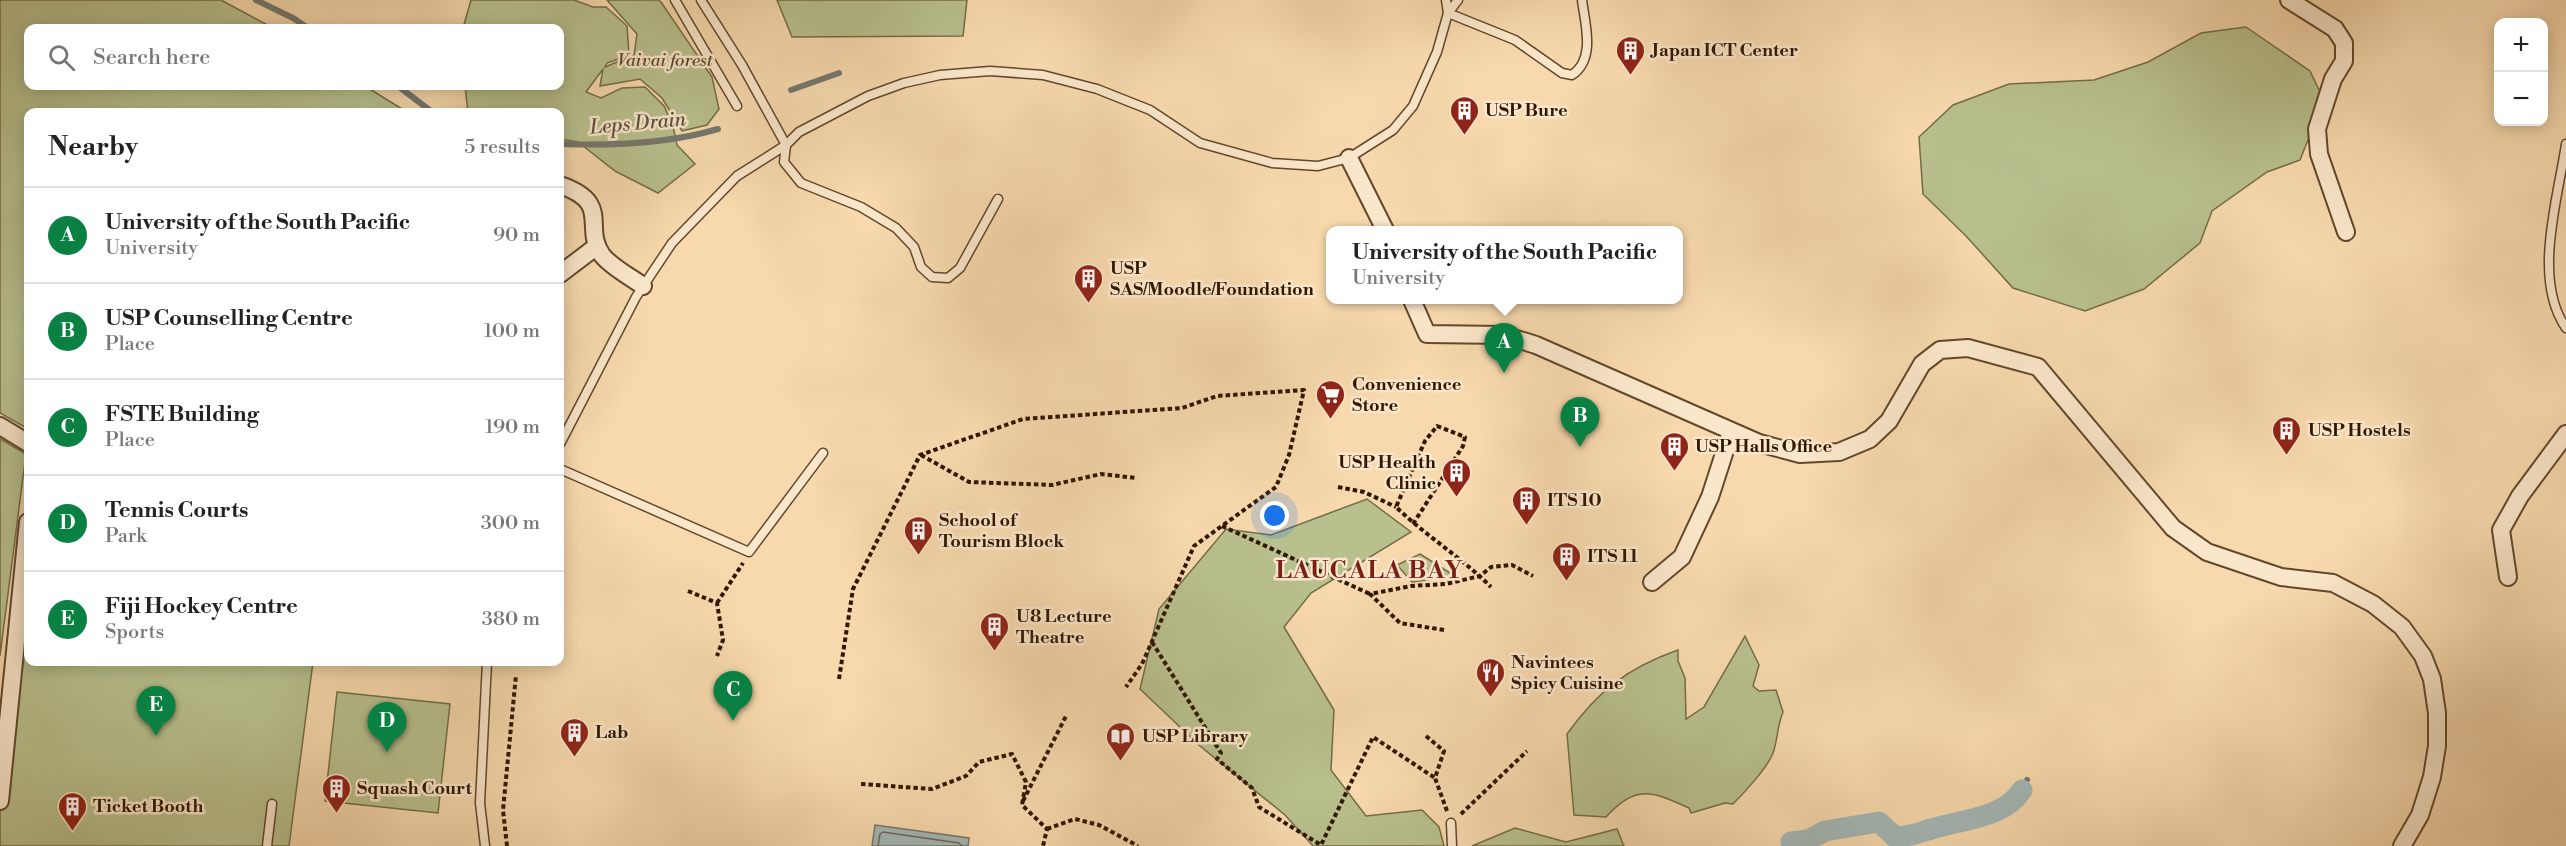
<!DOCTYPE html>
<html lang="en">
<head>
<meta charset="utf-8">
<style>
	:root { --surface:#fff; --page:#f6f6f6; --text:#222; --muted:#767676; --line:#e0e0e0; --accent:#0b8043 }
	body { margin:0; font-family:"Libre Bodoni",serif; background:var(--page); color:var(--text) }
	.controls { position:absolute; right:18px; top:18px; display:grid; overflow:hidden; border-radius:12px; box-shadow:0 3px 15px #0003 }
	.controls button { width:54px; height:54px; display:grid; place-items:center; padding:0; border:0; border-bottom:2px solid var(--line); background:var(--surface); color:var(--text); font:30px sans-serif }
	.you { position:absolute; left:1275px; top:516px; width:21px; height:21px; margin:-15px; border:4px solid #fff; border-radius:50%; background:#1a73e8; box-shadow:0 0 0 9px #1a73e833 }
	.badge { display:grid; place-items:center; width:39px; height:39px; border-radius:50%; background:var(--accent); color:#fff; font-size:20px; font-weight:700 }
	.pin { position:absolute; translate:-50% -50px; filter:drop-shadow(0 2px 3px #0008) }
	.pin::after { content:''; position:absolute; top:32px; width:21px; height:18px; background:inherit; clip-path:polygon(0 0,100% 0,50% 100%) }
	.popup { position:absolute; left:1326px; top:226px; width:357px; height:78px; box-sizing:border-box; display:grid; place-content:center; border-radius:12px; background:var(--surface); filter:drop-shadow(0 2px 4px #0005); font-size:20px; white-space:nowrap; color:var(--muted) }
	.popup b { font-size:22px; color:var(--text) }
	.popup::after { content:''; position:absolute; left:50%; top:100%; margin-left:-12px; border:12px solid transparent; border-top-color:var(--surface) }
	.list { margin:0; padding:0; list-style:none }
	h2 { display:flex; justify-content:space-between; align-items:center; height:78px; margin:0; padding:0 24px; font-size:26px }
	h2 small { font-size:20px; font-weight:400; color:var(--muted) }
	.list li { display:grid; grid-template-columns:39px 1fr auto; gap:18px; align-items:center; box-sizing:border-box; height:96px; padding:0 24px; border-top:2px solid var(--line) }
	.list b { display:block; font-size:22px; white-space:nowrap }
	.list p { margin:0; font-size:20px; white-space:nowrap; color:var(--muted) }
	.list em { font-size:20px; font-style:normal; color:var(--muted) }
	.icon { flex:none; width:33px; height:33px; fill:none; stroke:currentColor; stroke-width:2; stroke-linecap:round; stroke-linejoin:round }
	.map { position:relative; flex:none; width:2566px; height:846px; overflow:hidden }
	.search { position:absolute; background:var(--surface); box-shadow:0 3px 15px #0003; left:24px; top:24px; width:540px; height:66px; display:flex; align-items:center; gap:15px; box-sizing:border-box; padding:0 21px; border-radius:12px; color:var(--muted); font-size:22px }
	.panel { position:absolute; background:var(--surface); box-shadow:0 3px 15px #0003; left:24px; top:108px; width:540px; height:558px; border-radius:12px }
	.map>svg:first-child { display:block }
	.green { fill:#b8c08e; stroke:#746c47; stroke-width:1.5 }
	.water { fill:#a3b7b6; stroke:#75776d; stroke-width:1.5 }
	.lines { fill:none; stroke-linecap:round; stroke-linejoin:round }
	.shore { stroke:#6a675b; stroke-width:1.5 }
	.stream { stroke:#75776d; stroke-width:6 }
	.canal { stroke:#a3b7b6; stroke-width:21 }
	.lane-casing { stroke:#62482b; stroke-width:11 }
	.street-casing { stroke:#62482b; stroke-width:20 }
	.path { stroke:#311700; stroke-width:4; stroke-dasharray:4.5 3; stroke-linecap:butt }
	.lane { stroke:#fae6ca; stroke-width:8 }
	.street { stroke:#fae6ca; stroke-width:16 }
	.labels { text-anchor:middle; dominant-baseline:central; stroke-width:5; stroke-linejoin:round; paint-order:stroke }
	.poi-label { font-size:18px; font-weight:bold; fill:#311700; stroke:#fae6ca; text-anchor:start }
	.park-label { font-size:18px; font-style:italic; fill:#5a4a2b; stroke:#fae6ca }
	.water-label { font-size:20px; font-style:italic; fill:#594f40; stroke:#fae6ca }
	.district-label { font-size:24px; font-weight:bold; letter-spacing:1.5px; fill:#7a1f14; stroke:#fae6ca }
</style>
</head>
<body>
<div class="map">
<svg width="2566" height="846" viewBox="0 0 2566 846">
	<rect width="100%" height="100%" fill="#f7d9ad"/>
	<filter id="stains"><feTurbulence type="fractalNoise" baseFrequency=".00333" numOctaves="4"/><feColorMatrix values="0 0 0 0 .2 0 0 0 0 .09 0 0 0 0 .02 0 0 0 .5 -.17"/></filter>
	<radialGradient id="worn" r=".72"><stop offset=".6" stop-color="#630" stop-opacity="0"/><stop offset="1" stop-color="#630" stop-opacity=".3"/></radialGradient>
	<g class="green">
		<polygon points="0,0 221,0 273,28 28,28 28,86 365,86 407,112 28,112 28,429 0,413"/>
		<polygon points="471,0 574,0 593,7 606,7 627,26 629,55 607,63 605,67 634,55 637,34 607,0 658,0 661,2 712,77 719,109 707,125 682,131 662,98 640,79 600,86 603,69 586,92 601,98 622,88 645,87 664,106 673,126 677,145 695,164 658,193 615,171 578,142 560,139 560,112 468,112 465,86 560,86 560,28 463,28"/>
		<polygon points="777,0 967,0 963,36 792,37"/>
		<polygon points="2246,27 2310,71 2321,94 2318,115 2300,160 2267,172 2212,211 2200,243 2144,289 2085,311 2013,288 1966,236 1923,194 1919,137 1953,105 2009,84 2094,80 2148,62 2201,33"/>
		<polygon points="0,439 26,454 0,656"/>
		<polygon points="1367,499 1411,532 1311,593 1284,627 1334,710 1331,770 1366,816 1422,810 1439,827 1444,846 1313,846 1285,815 1200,746 1140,689 1159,609 1226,529 1271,535"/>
		<polygon points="1420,554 1455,576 1412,582 1397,565"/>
		<polygon points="28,589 28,662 313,662 289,846 0,846 0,810"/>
		<path d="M1745,636l14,29 -6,21 6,5 17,-1 7,22c-6,14 -5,27 -10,41 -5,14 -29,40 -40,51l-8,-1 -34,10 -2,-5c-38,-17 -52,-24 -83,9l-32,-2 -7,-81c31,-43 60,-66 111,-84v11l7,17 1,41 18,-12z"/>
		<polygon points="337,692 450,704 438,813 325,801"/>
		<polygon points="1515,828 1566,842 1617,829 1624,846 1472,846"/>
	</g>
	<polygon class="water" points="875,825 969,838 968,846 872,846"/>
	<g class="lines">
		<polyline class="shore" points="878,846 880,834 883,832 959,843 962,846"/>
		<g class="stream">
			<polyline points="256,0 293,18 308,28"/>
			<polyline points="398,86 432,112"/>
			<polyline points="791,90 839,73"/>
			<path d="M560,144c52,2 107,0 158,-15"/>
			<polyline points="2022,790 2027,780"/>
		</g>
		<path class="canal" d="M1791,842l17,-2 17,-9 54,-9 16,15c16,0 25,-5 40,-9 30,-9 69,-10 87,-38"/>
		<defs>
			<g id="lane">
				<polyline points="675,0 737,106"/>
				<polyline points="701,0 742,65 786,145 784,162 801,183 861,207 896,228 914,247 921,267 932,277 948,278 960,268 998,199"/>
				<path d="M1458,0l-10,13 67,27 47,33 10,2c24,-16 13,-51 10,-75"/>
				<path d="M2566,144c-8,55 -34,135 0,184"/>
				<polyline points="560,444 636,297 672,243 737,176 786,145 799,132 868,96 904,83 940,75 990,71 1043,75 1097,89 1150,110 1200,143 1272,163 1318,166 1349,158 1393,130 1413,106 1437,52 1448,13 1446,0"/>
				<polyline points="560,469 749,552 823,453"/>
				<polyline points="1451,823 1452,846"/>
				<polyline points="267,846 272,804"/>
				<polyline points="485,846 480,803 487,662"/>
			</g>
			<g id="street">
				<polyline points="2289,0 2335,29 2344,43 2344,61 2333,79 2317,129 2319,154 2346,232"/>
				<polyline points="1349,158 1385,230"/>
				<path d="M560,185c53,18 22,42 42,70 9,12 29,22 41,31"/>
				<polyline points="560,274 597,246"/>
				<polyline points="1412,300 1427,334 1504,335 1536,345 1759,443 1800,454 1839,452 1870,439 1889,421 1922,364 1940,350 1968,348 2038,367 2173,528 2207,552 2281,577 2333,583 2373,604 2402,627 2423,656 2432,679 2437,713 2437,746 2432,777 2420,815 2402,846"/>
				<polyline points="0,426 28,443"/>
				<polyline points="2508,577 2501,530 2520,496 2566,434"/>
				<polyline points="1652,582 1682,557 1710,497 1731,432"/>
				<polyline points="0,801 28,522"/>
			</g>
		</defs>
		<use href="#lane" class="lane-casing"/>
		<use href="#street" class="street-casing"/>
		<g class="path">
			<polyline points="921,455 969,482 1052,485 1101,474 1136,478"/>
			<polyline points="1338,487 1364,492 1396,507"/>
			<path d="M1413,524l50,-78 2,-9 -28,-11 -12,15 -29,66c30,29 65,50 95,80"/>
			<polyline points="1222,526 1370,594"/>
			<polyline points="688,591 717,603 723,640 717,656"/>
			<polyline points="717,603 743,563"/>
			<polyline points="1444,630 1400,623 1370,594 1411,586 1446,584 1480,576 1491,567 1512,565 1533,576"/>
			<polyline points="1152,642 1221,753 1217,759 1252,788 1259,807 1321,845 1373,737 1435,778"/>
			<polyline points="839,679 853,589 920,455 1023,419 1182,408 1217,396 1304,390 1289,455 1276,487 1194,546 1142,664 1126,687"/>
			<polyline points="1426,736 1444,751 1435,778 1447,811"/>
			<polyline points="861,784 932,789 966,776 979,762 1012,754 1026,782 1022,805 1047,829 1043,846"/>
			<polyline points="1023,801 1066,716"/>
			<polyline points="1461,814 1527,751"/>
			<polyline points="1047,829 1075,819 1099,825 1138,846"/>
			<polyline points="507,846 503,810 516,675"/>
		</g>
		<use href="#lane" class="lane"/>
		<use href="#street" class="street"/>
	</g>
	<defs>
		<symbol id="building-pin" viewBox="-11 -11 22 30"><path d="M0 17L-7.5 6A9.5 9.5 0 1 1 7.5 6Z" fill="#8f2418" stroke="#fae6ca"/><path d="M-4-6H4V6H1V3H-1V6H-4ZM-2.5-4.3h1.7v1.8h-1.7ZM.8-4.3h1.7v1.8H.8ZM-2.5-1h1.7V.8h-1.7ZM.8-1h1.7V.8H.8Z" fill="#fff"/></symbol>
		<symbol id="supermarket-pin" viewBox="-11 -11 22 30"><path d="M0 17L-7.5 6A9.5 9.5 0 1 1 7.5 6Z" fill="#8f2418" stroke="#fae6ca"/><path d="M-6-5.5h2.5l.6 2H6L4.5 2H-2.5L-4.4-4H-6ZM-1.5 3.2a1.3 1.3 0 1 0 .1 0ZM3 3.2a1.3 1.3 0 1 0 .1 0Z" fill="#fff"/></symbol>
		<symbol id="restaurant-pin" viewBox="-11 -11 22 30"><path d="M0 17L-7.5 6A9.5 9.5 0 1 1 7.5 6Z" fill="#8f2418" stroke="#fae6ca"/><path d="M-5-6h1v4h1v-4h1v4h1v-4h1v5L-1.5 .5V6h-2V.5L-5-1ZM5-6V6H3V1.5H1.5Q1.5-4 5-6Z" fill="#fff"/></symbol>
		<symbol id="library-pin" viewBox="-11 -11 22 30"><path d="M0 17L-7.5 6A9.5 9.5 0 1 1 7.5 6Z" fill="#8f2418" stroke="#fae6ca"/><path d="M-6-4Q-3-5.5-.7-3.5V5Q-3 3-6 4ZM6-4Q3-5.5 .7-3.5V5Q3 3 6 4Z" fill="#fff"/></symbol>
	</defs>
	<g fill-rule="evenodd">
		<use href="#building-pin" x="1614" y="34" width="33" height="45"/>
		<use href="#building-pin" x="1448" y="94" width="33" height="45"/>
		<use href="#building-pin" x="1072" y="262" width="33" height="45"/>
		<use href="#supermarket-pin" x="1314" y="378" width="33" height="45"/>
		<use href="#building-pin" x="2270" y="414" width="33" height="45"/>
		<use href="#building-pin" x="1658" y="430" width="33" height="45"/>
		<use href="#building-pin" x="1440" y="456" width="33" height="45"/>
		<use href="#building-pin" x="1510" y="484" width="33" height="45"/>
		<use href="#building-pin" x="902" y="514" width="33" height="45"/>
		<use href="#building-pin" x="1550" y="540" width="33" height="45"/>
		<use href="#building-pin" x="978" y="610" width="33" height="45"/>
		<use href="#restaurant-pin" x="1474" y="656" width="33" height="45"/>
		<use href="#building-pin" x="558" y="716" width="33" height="45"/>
		<use href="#library-pin" x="1104" y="720" width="33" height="45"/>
		<use href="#building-pin" x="320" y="772" width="33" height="45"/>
		<use href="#building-pin" x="56" y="790" width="33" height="45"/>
	</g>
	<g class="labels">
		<g class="poi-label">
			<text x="1652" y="50">Japan ICT Center</text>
			<text x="1485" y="110">USP Bure</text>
			<text x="1110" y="268">USP<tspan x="1110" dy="21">SAS/Moodle/Foundation</tspan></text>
			<text x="1352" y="384">Convenience<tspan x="1352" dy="21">Store</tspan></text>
			<text x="2308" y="430">USP Hostels</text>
			<text x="1695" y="446">USP Halls Office</text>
			<text x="1436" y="462" text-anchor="end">USP Health<tspan x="1436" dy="21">Clinic</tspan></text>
			<text x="1547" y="500">ITS 10</text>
			<text x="939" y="520">School of<tspan x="939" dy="21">Tourism Block</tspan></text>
			<text x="1587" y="556">ITS 11</text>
			<text x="1016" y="616">U8 Lecture<tspan x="1016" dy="21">Theatre</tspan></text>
			<text x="1511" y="662">Navintees<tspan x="1511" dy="21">Spicy Cuisine</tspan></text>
			<text x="595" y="732">Lab</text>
			<text x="1142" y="736">USP Library</text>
			<text x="357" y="788">Squash Court</text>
			<text x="93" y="806">Ticket Booth</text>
		</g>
		<g class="park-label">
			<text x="665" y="60">Vaivai forest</text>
		</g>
		<g class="water-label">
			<text transform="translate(638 124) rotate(-5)">Leps Drain</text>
		</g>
		<g class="district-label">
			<text x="1370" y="571">LAUCALA BAY</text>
		</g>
	</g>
	<rect width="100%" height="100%" filter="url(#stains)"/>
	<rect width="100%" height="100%" fill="url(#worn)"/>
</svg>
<div class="controls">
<button>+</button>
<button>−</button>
</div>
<div class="you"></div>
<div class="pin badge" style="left:1504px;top:373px">A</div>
<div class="popup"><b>University of the South Pacific</b>University</div>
<div class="pin badge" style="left:1580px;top:447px">B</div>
<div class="pin badge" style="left:733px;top:721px">C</div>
<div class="pin badge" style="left:387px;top:752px">D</div>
<div class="pin badge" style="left:156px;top:736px">E</div>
<div class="search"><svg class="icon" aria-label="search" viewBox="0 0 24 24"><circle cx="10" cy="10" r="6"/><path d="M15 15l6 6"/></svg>Search here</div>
<section class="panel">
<h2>Nearby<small>5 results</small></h2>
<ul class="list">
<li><span class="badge">A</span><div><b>University of the South Pacific</b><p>University</p></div><em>90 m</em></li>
<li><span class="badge">B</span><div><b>USP Counselling Centre</b><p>Place</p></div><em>100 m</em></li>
<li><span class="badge">C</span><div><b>FSTE Building</b><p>Place</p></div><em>190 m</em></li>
<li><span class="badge">D</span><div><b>Tennis Courts</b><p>Park</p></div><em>300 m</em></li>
<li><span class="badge">E</span><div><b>Fiji Hockey Centre</b><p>Sports</p></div><em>380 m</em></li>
</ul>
</section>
</div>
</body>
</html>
